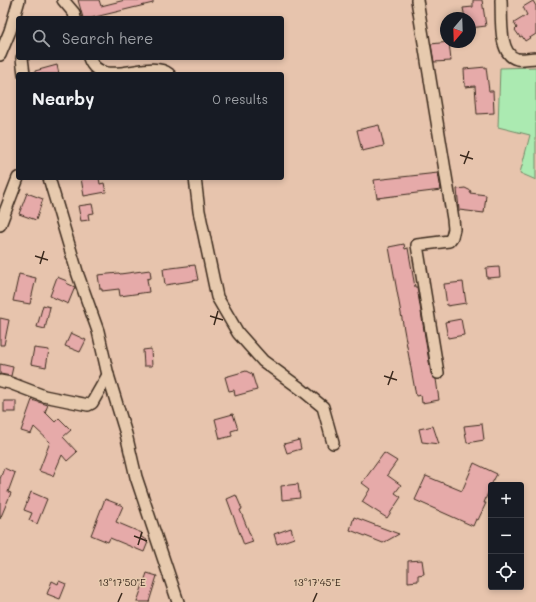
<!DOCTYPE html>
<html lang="en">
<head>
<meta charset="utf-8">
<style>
	:root { --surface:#171b24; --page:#242831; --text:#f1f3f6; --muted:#9ea1a6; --line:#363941 }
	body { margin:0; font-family:Mali,sans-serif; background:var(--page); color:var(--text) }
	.controls { position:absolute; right:12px; bottom:12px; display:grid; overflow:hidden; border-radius:4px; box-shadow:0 2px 6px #0003 }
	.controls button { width:36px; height:36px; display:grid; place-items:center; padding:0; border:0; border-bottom:1px solid var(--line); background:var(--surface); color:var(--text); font:20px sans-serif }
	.compass { position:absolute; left:440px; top:12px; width:36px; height:36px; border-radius:50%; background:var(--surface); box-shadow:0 2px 6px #0003; rotate:199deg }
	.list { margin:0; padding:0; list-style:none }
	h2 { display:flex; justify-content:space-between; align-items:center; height:52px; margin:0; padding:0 16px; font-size:17px }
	h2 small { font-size:13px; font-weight:400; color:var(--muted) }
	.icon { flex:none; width:22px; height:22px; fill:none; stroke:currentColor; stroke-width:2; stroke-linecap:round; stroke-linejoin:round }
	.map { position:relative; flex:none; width:536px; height:602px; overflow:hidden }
	.search { position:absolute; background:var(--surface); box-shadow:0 2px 6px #0003; left:16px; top:16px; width:268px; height:44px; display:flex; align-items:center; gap:10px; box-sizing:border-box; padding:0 14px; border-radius:4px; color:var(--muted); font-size:15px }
	.panel { position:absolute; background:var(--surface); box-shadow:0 2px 6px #0003; left:16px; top:72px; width:268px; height:108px; border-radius:4px }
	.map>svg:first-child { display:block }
	.green { fill:#abeab1; stroke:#738a68 }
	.building { fill:#e6aaa9; stroke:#3b2a1e }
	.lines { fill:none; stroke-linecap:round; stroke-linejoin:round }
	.minor-casing { stroke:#3b2a1e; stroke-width:14 }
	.minor { stroke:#e7caae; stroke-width:11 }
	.ticks { fill:none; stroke:#3b2a1e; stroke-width:1.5 }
	.ticks-label { font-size:10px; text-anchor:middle; fill:#3b2a1e; stroke:#e7caae; stroke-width:3; stroke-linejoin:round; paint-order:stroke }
</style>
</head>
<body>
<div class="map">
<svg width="536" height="602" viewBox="0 0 536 602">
	<rect width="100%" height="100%" fill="#e7c4ad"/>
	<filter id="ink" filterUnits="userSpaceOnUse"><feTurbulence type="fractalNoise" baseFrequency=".025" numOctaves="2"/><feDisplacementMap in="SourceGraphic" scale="8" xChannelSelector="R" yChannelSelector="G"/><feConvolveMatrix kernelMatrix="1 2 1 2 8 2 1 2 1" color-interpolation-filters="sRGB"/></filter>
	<g filter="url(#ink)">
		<polygon class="green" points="536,67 536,180 520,173 530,135 498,127 500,68"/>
		<g class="building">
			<polygon points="78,0 99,0 101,6 125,0 153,0 153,3 91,18 83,18"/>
			<polygon points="473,0 482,0 486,26 470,28 470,18 465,18 463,8 473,7"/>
			<polygon points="533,1 536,6 536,34 525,41 522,36 520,37 515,30 517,28 514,23 527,15 523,7"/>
			<polygon points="449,42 451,61 434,62 431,44"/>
			<polygon points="57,65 59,74 35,74 35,71"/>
			<polygon points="486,67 489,91 493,91 494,113 477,114 475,86 465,87 464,69"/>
			<polygon points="379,125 384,146 362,151 357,130"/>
			<polygon points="438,173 441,190 377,198 374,180"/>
			<polygon points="81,178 99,178 100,184 104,183 106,192 84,196"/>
			<polygon points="465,188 471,191 470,193 486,195 484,213 459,210 457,189"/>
			<polygon points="27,193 43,199 36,220 19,214"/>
			<polygon points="92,204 94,213 88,214 89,220 81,221 78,206"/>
			<polygon points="404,244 405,249 408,248 415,287 417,287 431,374 436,379 439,400 422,403 421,395 416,396 389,247"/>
			<polygon points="195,265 198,280 165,285 163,269"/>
			<polygon points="499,267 500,277 487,278 486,268"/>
			<polygon points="150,270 151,278 147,279 149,292 120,296 119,289 102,291 102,289 100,289 98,275 119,273 120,274"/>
			<polygon points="19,274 36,278 30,304 13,301"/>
			<polygon points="57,277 67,281 66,283 75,287 68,304 50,296"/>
			<polygon points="463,282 466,303 447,306 444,284"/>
			<polygon points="43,305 50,307 45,329 37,327"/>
			<polygon points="0,318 9,320 4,345 0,345"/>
			<polygon points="461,319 464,335 448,338 445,322"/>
			<polygon points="71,333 86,340 80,352 65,346"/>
			<polygon points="34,348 49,350 46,367 31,364"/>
			<polygon points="151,349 152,366 144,366 143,350"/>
			<polygon points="0,364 13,367 11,376 0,374"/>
			<polygon points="246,371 252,374 257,390 235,396 234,390 229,391 225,377"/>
			<polygon points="32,400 48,405 45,412 55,422 59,418 71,430 63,437 77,452 67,461 62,455 53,476 39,471 50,442 34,427 31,434 21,431"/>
			<rect x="4" y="401" width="12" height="11"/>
			<polygon points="233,414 238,429 231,431 232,436 220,439 215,419"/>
			<polygon points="482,424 484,440 467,443 464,426"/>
			<polygon points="433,426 439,444 422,442 419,429"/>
			<polygon points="299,440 301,449 287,453 284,444"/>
			<polygon points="384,453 397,461 387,475 401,485 395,493 401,497 387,518 362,502 370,489 362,483"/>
			<polygon points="474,463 497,474 491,485 484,503 486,503 478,520 476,519 473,526 415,500 426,476 462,491"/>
			<polygon points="4,468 15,473 8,492 11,493 0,519 0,479"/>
			<polygon points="298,484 300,498 282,500 281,486"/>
			<polygon points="31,492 47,499 37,524 29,520 32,513 24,510"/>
			<polygon points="236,495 242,509 240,510 253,542 244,545 227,499"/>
			<polygon points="105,499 123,506 116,522 142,533 141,537 147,540 146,542 148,542 144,552 110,538 108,542 91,535"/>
			<polygon points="354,517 380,527 399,534 383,543 350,530"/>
			<polygon points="291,528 294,538 277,544 274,534"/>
			<polygon points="422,560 424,574 418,575 418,581 408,582 408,561"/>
			<polygon points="147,573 157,576 149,602 137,602"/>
			<polygon points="52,581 58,584 59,581 66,584 60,599 47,594"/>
		</g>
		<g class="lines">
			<defs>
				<g id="minor">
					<polyline points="63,0 74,13 75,18"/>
					<polyline points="417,0 453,219 454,229 452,237 449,241 417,245 438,373"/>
					<path d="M501,0c1,16 -3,55 16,59 6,1 13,-1 19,-1"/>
					<polyline points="0,55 10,31 19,0"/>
					<polyline points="22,58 24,74"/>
					<path d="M89,58c12,33 59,0 80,16"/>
					<polyline points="49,178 78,275 98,331 108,375 126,434 136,477 178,602"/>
					<polyline points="195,178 199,211 217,297 238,333 263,361 301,389 323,407 333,443"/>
					<polyline points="0,225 18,178"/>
					<polyline points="0,381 10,383 44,396 88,405 92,403 108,375"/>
				</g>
			</defs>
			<use href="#minor" class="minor-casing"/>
			<use href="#minor" class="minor"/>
		</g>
	</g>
	<path class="ticks" d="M460,155l13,4M464,164l5,-13M35,256l13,4M40,264l4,-13M210,316l13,4M214,325l4,-14M384,376l13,4M388,385l5,-14M134,536l13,5M138,545l4,-13M118,602l4,-9M313,602l4,-9"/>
	<g class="ticks-label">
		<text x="122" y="586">13°17'50"E</text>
		<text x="317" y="586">13°17'45"E</text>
	</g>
</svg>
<div class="controls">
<button>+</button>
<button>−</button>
<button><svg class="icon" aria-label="locate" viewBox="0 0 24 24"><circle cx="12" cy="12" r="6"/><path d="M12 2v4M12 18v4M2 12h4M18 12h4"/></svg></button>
</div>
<svg class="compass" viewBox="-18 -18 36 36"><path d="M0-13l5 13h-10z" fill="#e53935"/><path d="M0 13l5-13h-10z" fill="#9ea1a6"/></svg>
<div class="search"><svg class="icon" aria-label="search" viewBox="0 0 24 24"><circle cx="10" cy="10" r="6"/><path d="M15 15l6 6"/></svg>Search here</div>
<section class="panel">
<h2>Nearby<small>0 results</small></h2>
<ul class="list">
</ul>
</section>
</div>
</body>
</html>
